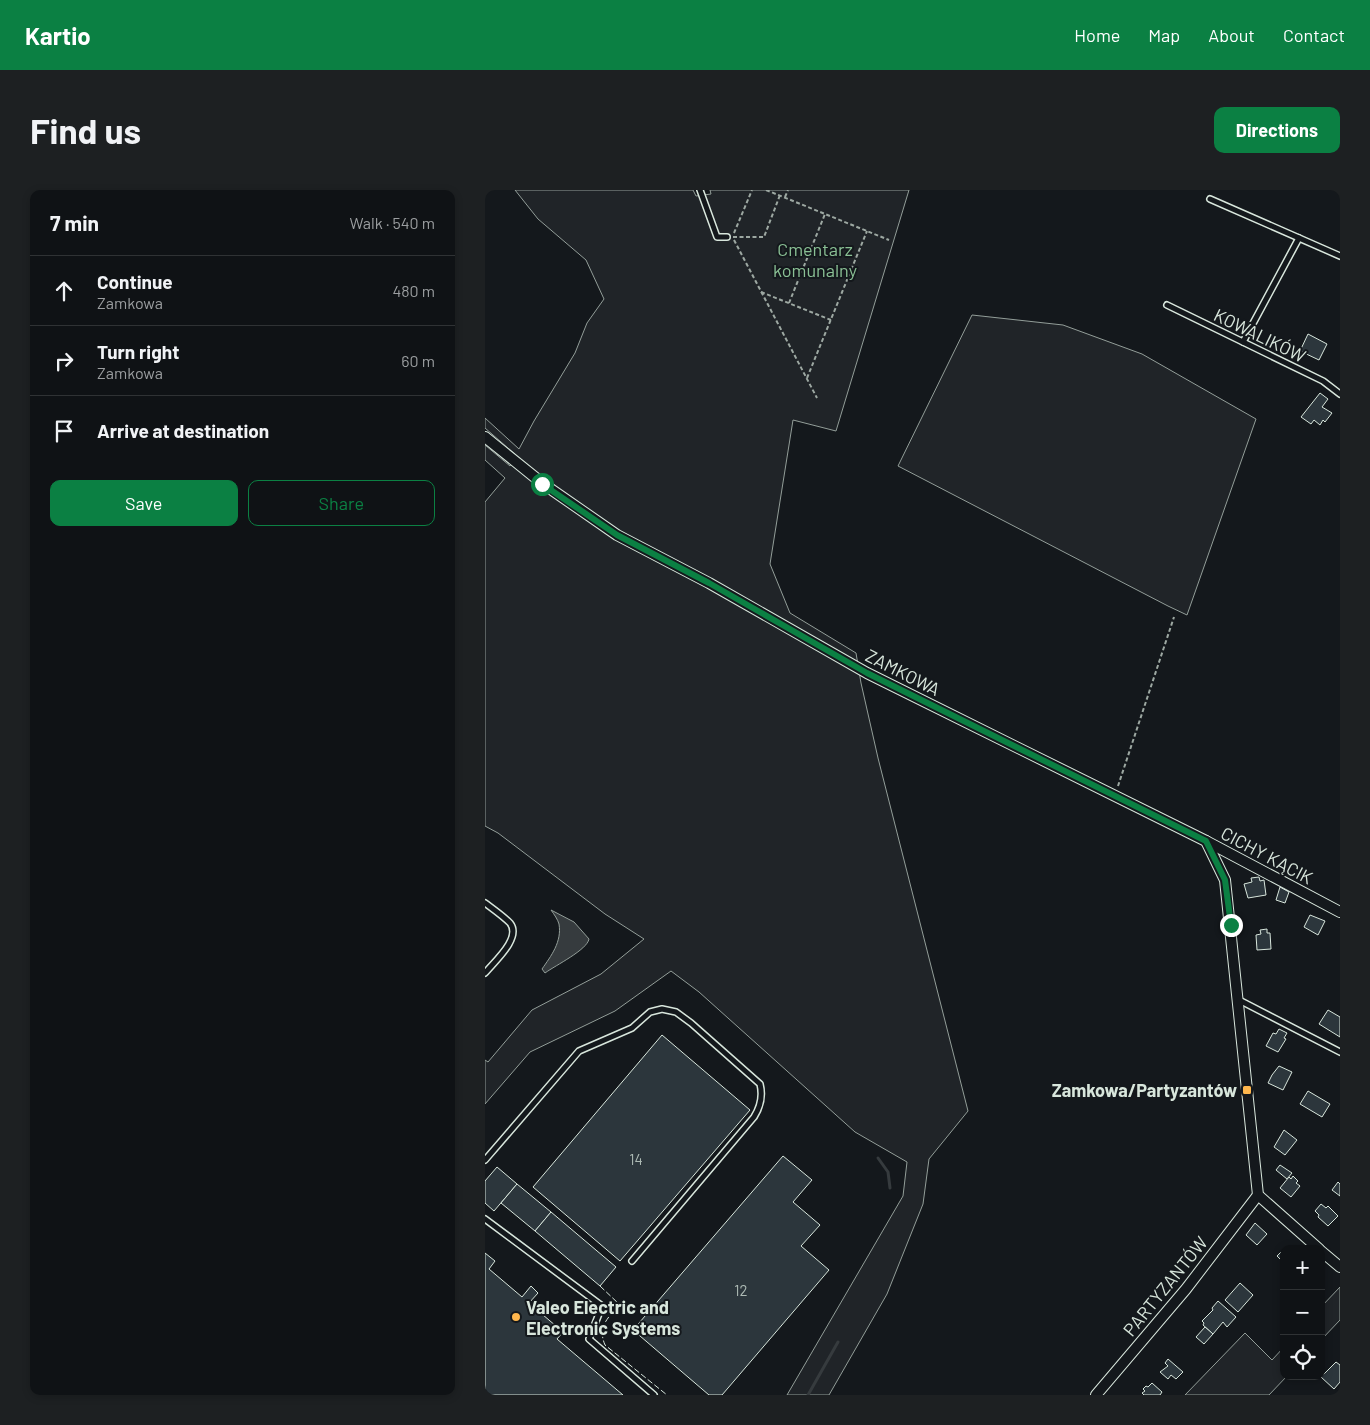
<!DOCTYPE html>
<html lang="en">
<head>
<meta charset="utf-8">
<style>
	:root { --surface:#0f1215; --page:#1d2022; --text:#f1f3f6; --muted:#9b9ea0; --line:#2f3234; --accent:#0b8043 }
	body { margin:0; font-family:Barlow,sans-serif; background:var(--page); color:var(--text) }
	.controls { position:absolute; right:15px; bottom:15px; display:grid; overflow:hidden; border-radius:10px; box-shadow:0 2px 8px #0003 }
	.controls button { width:45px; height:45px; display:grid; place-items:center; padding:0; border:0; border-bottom:1px solid var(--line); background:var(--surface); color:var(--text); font:25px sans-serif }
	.stop { position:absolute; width:15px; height:15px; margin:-11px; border:4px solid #0b8043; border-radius:50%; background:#fff }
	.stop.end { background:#0b8043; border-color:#fff; box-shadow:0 1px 5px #0008 }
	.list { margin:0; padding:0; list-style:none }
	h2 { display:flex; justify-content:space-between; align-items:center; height:65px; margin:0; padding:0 20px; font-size:21px }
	h2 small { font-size:16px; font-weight:400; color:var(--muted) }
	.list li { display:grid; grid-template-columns:32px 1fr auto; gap:15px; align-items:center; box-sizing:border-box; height:70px; padding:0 20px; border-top:1px solid var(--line) }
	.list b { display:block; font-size:19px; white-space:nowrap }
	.list p { margin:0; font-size:16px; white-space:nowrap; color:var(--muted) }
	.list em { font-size:16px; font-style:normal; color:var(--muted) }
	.actions { display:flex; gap:10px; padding:15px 20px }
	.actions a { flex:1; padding:11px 0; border:1px solid var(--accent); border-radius:10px; text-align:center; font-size:18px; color:var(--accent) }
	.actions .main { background:var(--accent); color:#fff }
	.icon { flex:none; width:28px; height:28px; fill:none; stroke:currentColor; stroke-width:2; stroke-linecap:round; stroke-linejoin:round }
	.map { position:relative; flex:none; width:855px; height:1205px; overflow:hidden; border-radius:10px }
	header { display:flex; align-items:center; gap:30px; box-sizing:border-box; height:70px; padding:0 25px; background:var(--accent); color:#fff }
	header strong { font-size:24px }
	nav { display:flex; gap:28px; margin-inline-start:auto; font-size:18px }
	.intro { display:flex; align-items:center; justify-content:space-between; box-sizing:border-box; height:120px; padding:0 30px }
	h1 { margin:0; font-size:35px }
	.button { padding:12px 22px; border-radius:10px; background:var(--accent); color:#fff; font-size:18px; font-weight:700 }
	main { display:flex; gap:30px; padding:0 30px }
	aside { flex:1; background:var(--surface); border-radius:10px; box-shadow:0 2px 8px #0003 }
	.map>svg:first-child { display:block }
	.green { fill:#202428; stroke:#939e99 }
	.water { fill:#363b3e; stroke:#939e99 }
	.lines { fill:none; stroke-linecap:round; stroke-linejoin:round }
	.stream { stroke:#363b3e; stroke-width:3 }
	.building { fill:#2c363c; stroke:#d8e6dc }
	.lane-casing { stroke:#d8e6dc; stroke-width:8 }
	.street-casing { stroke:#d8e6dc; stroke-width:12 }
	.path { stroke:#9da8a2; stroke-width:2; stroke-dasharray:4 2.5; stroke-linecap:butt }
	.lane { stroke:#14181c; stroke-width:5 }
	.street { stroke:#14181c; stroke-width:10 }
	.fence { stroke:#d8e6dc; stroke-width:1; stroke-dasharray:6 2.5; stroke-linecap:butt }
	.route { stroke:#0b8043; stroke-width:6 }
	.poi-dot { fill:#ffb74d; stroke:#14181c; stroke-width:2 }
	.labels { text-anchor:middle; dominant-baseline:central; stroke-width:4; stroke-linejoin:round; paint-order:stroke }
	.number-label { font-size:15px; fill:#adbab4 }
	.park-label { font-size:18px; fill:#8ac095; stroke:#14181c }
	.street-label { font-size:18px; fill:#d8e6dc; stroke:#14181c }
	.poi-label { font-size:18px; font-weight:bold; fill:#d8e6dc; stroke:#14181c; text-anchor:end }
</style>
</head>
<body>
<header>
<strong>Kartio</strong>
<nav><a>Home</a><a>Map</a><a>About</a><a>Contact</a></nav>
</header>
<div class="intro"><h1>Find us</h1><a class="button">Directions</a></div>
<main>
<aside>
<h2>7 min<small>Walk · 540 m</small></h2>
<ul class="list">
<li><svg class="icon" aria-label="ahead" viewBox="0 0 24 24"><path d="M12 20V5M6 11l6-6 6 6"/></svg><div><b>Continue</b><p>Zamkowa</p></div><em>480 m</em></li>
<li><svg class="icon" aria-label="right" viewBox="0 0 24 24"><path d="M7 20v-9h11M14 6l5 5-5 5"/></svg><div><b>Turn right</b><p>Zamkowa</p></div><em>60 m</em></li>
<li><svg class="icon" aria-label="arrive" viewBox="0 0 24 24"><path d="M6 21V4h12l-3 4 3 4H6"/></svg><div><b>Arrive at destination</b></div></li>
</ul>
<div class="actions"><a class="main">Save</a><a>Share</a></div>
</aside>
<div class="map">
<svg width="855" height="1205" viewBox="0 0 855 1205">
	<rect width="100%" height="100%" fill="#14181c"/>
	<g class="green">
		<polygon points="30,0 208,0 211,6 226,4 225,0 424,0 351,241 308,230 285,374 305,423 371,463 376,493 393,568 483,921 444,969 438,1014 402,1104 344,1205 302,1205 418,1006 422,972 370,942 214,802 186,781 130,821 45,862 0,914 0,870 3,872 47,820 116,784 159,749 120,724 13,643 0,636 0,312 20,288 0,270 0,255 25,276 31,265 0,238 0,228 34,259 49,231 90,163 102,133 119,109 101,70 53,29"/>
		<polygon points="487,125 578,135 657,164 771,229 702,425 683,416 413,276"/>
		<polygon points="855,1097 855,1130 836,1150 836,1117"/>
		<polygon points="760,1143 787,1170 799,1157 799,1186 802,1186 784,1205 700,1205"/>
	</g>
	<path class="water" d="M66,720l23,12 15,17c-2,11 -33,26 -44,34l-3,-4c9,-13 20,-27 17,-45 -1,-4 -5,-10 -8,-14z"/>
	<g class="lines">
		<g class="stream">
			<polyline points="393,968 403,982 405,998"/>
			<polyline points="323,1205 353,1152"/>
		</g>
	</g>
	<g class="building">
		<polygon points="823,144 842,154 834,170 815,161"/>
		<polygon points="835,203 843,209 837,217 847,223 840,232 838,230 835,235 829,230 826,234 816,227"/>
		<polygon points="774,687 775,691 779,690 781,705 763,708 759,694 767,692 766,688"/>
		<polygon points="795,697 804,702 800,713 791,710"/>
		<polygon points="825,725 840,731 833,745 819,737"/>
		<polygon points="782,739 782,743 785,743 786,759 772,760 771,745 776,744 775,740"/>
		<polygon points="843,820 855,827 855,847 834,834"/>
		<polygon points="794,839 802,843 799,848 801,849 793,862 781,856 788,843 791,844"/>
		<polygon points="177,845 265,920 135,1071 48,997"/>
		<polygon points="794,876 807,882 798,900 783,893 787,885"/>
		<polygon points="823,901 845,914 837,927 815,914"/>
		<polygon points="799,940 812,950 800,965 789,957"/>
		<polygon points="298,966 327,990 308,1012 335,1035 316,1056 344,1080 237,1205 224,1205 148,1140"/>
		<polygon points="795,975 807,983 802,989 791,980"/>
		<polygon points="12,977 32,994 9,1021 0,1013 0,991"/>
		<polygon points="808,986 813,991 811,993 815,996 806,1007 795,998 804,987 806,989"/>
		<polygon points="853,992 855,994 855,1006 847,1000"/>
		<polygon points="32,994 66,1022 50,1041 16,1013"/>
		<polygon points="836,1014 841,1018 843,1016 853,1026 843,1036 833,1027 834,1025 830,1021"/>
		<polygon points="66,1022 131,1077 115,1096 50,1041"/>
		<polygon points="770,1033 782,1044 772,1055 761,1045"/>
		<polygon points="799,1059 799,1073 792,1066"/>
		<polygon points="0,1063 10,1071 4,1079 37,1107 46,1096 53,1103 44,1113 78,1142 72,1149 138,1205 0,1205"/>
		<polygon points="755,1093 768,1105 753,1122 740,1110"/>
		<polygon points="733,1111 751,1127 742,1137 738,1132 728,1144 718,1135 719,1133 717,1131 728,1120 727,1118"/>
		<polygon points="720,1137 728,1144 719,1154 711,1147"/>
		<polygon points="683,1169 698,1182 691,1189 686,1185 683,1189 675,1182 683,1176 680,1173"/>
		<polygon points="851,1172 855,1175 855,1192 849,1199 836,1187"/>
		<polygon points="667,1193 677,1202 675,1205 659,1205 657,1203 660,1201 658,1199 661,1196 663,1197"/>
	</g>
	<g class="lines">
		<defs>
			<g id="lane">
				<polyline points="215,0 232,47 242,47"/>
				<polyline points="725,9 855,66"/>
				<polyline points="682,115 838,191 855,204"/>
				<polyline points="758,152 814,48"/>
				<path d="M0,713c8,6 18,13 25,20 12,15 -16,39 -25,50"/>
				<polyline points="754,810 855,862"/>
				<path d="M0,970l94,-109 53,-23 18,-16 12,-3 14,3 15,11 69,61c3,12 1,22 -6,33l-122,144"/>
				<polyline points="0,1029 117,1116 104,1149 169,1205"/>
			</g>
			<g id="street">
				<polyline points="0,247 57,293 132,345 224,393 382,483 721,651 740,690 773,1005 834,1059"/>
				<polyline points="721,651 855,722"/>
				<polyline points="836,1061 855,1077"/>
				<polyline points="611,1205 701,1099 773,1005"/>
			</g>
		</defs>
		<use href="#lane" class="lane-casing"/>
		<use href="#street" class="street-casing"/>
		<g class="path">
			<polyline points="281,0 404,50"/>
			<polyline points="300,7 303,0"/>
			<polyline points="249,43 267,0"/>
			<polyline points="248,47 279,47 295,5"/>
			<polyline points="249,50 332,208"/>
			<polyline points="276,102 346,130"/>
			<polyline points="304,113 340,24"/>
			<polyline points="322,188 382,41"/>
			<polyline points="633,596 689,427"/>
		</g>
		<use href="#lane" class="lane"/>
		<use href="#street" class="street"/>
		<path class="fence" d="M115,1096l19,18c-11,15 -22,22 -14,41l62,50"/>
	</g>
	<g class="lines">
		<polyline class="route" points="57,294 132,345 224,393 382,483 721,651 740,690 746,735"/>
	</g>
	<g class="poi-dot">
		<rect x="757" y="895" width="10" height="10" rx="2.5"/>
		<circle cx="31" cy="1127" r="5"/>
	</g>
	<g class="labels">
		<g class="number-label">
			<text x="151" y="969">14</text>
			<text x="256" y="1100">12</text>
		</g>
		<g class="park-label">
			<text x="330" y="59">Cmentarz<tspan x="330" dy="21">komunalny</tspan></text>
		</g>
		<g class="street-label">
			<text transform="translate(775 145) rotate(26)">KOWALIKÓW</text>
			<text transform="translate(418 482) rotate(27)">ZAMKOWA</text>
			<text transform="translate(782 665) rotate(28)">CICHY KĄCIK</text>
			<text transform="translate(680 1096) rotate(-51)">PARTYZANTÓW</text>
		</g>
		<g class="poi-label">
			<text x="752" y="900">Zamkowa/Partyzantów</text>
			<text x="41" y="1117" text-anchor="start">Valeo Electric and<tspan x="41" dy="21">Electronic Systems</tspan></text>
		</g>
	</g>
</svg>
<div class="controls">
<button>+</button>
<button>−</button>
<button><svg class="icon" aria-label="locate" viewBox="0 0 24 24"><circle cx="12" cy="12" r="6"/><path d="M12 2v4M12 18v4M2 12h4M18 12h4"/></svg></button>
</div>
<div class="stop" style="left:57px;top:294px"></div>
<div class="stop end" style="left:746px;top:735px"></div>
</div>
</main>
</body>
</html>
